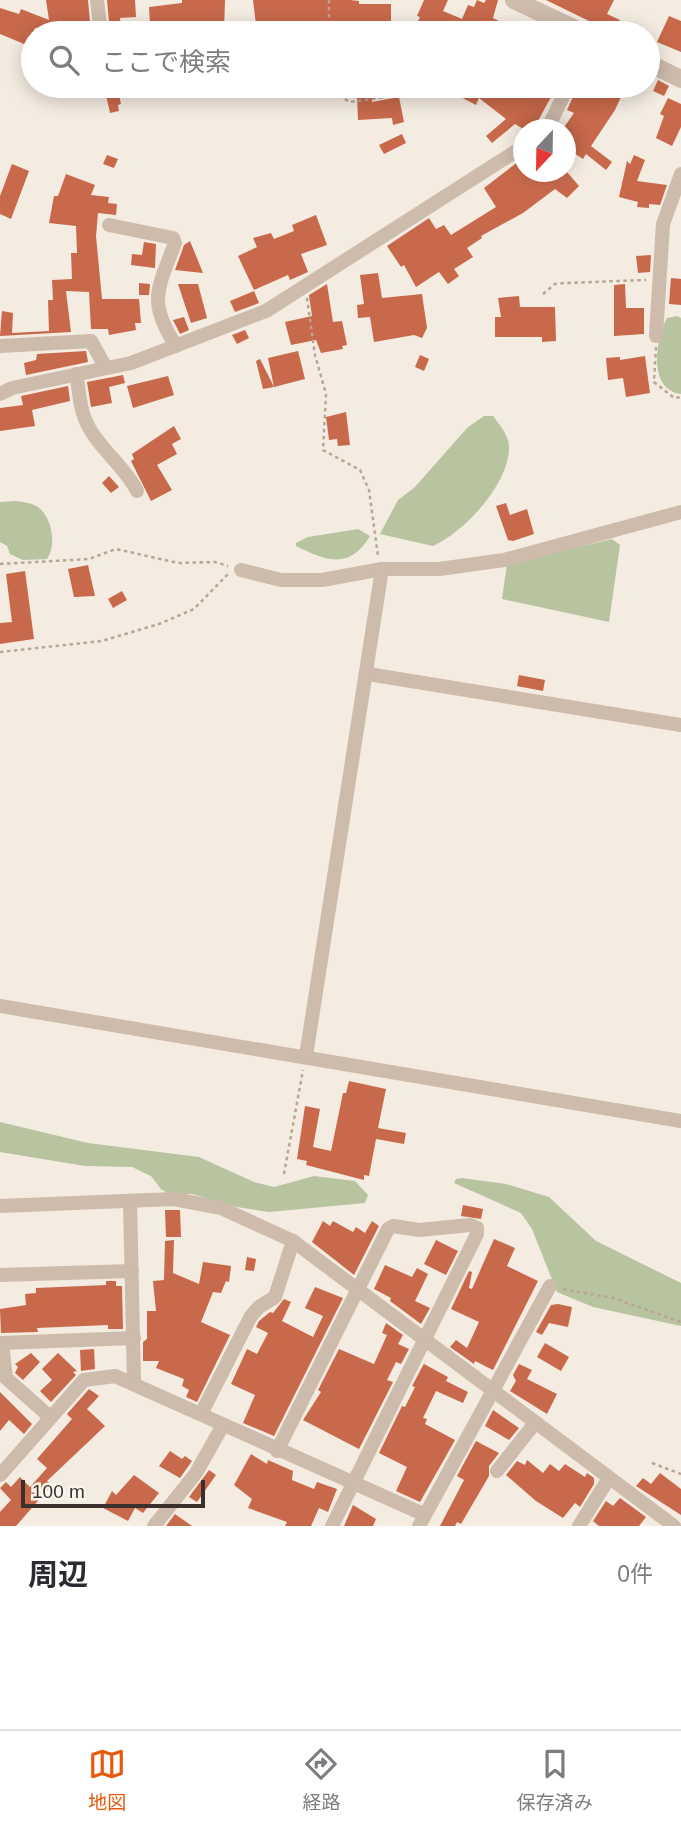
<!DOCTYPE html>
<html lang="ja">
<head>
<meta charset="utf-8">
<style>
	:root { --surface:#fff; --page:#f2f2f3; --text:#2b2b33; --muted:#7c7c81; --line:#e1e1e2; --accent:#ea580c }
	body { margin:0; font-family:Arial,"Noto Sans JP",sans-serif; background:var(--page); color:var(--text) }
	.compass { position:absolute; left:513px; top:119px; width:63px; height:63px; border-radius:50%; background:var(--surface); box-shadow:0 4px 18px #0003; rotate:202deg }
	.scale { position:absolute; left:21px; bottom:18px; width:184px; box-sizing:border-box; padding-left:7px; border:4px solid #3b302b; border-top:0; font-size:19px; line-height:24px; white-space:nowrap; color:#3b302b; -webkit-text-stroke:5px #fbf5ee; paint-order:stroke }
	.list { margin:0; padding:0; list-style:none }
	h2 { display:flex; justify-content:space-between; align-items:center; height:91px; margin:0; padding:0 28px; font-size:30px }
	h2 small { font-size:23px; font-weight:400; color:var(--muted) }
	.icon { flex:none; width:38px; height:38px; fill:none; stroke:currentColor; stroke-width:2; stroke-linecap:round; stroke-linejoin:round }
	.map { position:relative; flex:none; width:681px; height:1526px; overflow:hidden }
	.search { position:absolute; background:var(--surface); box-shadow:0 4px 18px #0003; left:21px; right:21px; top:21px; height:77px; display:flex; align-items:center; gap:18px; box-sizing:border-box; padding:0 24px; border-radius:38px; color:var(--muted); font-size:26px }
	.sheet { height:203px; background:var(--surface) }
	nav { display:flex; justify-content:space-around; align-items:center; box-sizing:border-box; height:98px; border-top:2px solid var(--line); background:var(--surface); font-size:19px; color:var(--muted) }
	nav a { display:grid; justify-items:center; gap:4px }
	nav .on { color:var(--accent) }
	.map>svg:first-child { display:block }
	.green { fill:#b8c4a0 }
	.building { fill:#c8694b }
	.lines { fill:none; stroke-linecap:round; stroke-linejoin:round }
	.path { stroke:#b9a596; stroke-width:2.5; stroke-dasharray:3.5 3.5; stroke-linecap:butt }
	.minor { stroke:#cdbbac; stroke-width:14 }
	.tertiary { stroke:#cdbbac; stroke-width:18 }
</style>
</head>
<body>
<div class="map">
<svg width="681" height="1526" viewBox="0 0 681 1526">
	<rect width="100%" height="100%" fill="#f4ebe1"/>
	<g class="green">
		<path d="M677,316l4,2v76c-33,-4 -26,-53 -14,-76z"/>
		<path d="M484,416h9c8,11 17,20 16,34 -2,36 -45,82 -76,96l-53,-12 18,-34 17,-13 52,-59z"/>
		<path d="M16,501c7,1 16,2 22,6 14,10 19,38 9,52l-24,1 -13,-6 -3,-8 -7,-4v-40z"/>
		<path d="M358,529l12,7c-20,33 -42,26 -74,10v-3l12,-6z"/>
		<polygon points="612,539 620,545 609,622 502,599 507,564"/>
		<polygon points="0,1122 88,1143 199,1157 254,1182 274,1187 314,1176 355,1181 368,1195 365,1203 269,1212 237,1207 192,1194 169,1194 161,1189 151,1176 132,1167 85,1166 0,1152"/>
		<polygon points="462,1178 506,1184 549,1197 596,1241 681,1283 681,1326 593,1307 557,1292 532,1229 521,1213 454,1183 456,1179"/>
	</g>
	<g class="building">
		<polygon points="46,0 88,0 91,33 49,33 35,28 29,43 24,44 0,34 0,8 19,14 21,9 49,20"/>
		<polygon points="107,0 135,0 136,17 120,18 122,33 110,33"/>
		<polygon points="182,0 225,0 224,32 157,33 156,24 150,25 149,7 182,3"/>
		<polygon points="253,0 350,0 359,1 359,4 391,4 391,33 338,33 338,30 257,33"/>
		<polygon points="424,0 448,0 443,11 462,19 468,5 474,7 477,0 484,3 486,0 498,0 493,18 523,33 491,33 473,26 468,33 421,33 422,25 417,23 420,17 417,16"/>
		<polygon points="546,0 614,0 607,14 620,20 614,33 598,33 589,21"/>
		<polygon points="669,16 681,21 681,52 657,42"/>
		<polygon points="658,80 669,86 664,96 653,91"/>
		<polygon points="104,86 117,86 121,104 118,105 119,111 110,113"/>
		<polygon points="346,86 371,86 372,102 399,97 404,122 393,125 392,118 358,120 357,95 346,96"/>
		<polygon points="425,86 557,86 533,130 525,130 515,124 492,143 486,136 506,119 479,98 476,105 453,93 452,97"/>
		<polygon points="578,86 626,86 615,110 591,146 612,162 606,170 586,154 583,159 565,147 565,126 574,113 567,110"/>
		<polygon points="668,98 681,104 681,127 672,146 656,138 664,116 660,114"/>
		<polygon points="402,134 406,143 384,154 379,145"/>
		<polygon points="107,155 118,159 114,168 103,164"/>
		<polygon points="634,155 645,160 637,181 667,185 660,205 649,204 649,208 637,207 638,202 619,197 627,161 630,164"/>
		<polygon points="523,158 523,172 530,172 535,179 539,176 541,179 549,172 567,172 579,186 567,198 555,189 523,213 481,236 482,238 467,248 473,257 454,269 459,276 448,284 439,272 416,287 404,265 401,267 387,246 429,218 436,229 444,225 451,235 496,207 484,188"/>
		<polygon points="12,164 29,171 11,219 0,214 0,196"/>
		<polygon points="66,174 95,185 91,195 109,197 108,203 117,204 116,215 98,213 96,236 102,299 139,299 141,323 135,323 136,330 109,335 108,329 91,329 89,292 66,291 71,332 0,336 2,311 13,313 12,333 49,331 48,300 53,300 52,280 72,279 71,253 77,253 76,226 49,223 54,196 58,196"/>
		<polygon points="316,215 327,245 301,254 308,272 290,280 288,275 254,290 238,256 257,247 253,238 271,233 274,239 294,231 292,225"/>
		<polygon points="190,241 203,273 175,270 184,245"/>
		<polygon points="144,242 156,244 155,268 131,265 132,254 142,255"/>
		<polygon points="651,255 650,272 638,273 636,256"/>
		<polygon points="378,273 382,298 422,294 427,328 422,338 414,335 374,342 370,317 358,318 357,305 364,304 360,275"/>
		<polygon points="671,278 681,279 681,305 669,304"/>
		<polygon points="139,283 150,284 149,295 139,295"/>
		<polygon points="178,284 198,284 207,318 191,323"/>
		<polygon points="327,284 333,322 342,321 347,345 342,346 343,349 321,353 316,340 291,345 285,322 312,316 309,295"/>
		<polygon points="625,284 626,308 644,308 644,334 614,336 614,285"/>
		<polygon points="254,291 259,303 235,312 230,301"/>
		<polygon points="519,296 520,307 555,307 556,341 542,342 542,337 495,337 495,317 501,317 498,298"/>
		<polygon points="184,317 189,330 180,334 173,320"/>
		<polygon points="245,330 249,338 237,344 232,335"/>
		<polygon points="86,351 88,362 26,375 24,363 36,360 37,354"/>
		<polygon points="298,351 305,379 274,387 268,358"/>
		<polygon points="420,355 429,359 424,371 415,367"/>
		<polygon points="645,356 650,393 626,397 623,378 608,380 606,358 620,357 620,360"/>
		<polygon points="260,359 274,387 263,389 256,361"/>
		<polygon points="123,375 125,383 109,387 112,403 91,407 87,382"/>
		<polygon points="168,376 174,395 133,408 127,386"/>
		<polygon points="68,386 70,401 32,410 35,426 0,431 0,408 23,405 21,396"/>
		<polygon points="346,412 350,445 338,446 337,439 329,440 326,417"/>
		<polygon points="174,426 181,439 172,444 177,454 157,465 172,490 151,501 131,461 134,459 132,454"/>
		<polygon points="109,476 119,487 111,493 102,483"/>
		<polygon points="506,503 510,515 527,509 534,534 513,541 508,540 496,506"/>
		<polygon points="88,565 95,596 74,597 68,569"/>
		<polygon points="25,571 34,639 0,644 0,623 12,622 6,574"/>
		<polygon points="122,591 127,600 113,608 108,599"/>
		<polygon points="519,675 545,680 543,691 517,686"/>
		<polygon points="349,1081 386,1089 378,1128 406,1133 404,1144 376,1139 369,1176 364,1175 364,1180 306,1165 307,1161 297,1159 305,1106 320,1109 313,1147 331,1151 343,1093 346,1093"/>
		<polygon points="463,1205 483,1209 481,1219 461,1216"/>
		<polygon points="165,1210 180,1210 181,1237 166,1237"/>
		<polygon points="323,1221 330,1226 333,1221 353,1232 356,1227 365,1233 372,1221 379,1226 354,1275 312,1242"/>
		<polygon points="494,1239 515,1248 507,1266 538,1281 493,1370 475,1361 474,1364 450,1347 456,1340 467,1348 479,1322 451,1309 469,1271 472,1272 469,1288 472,1289"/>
		<polygon points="174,1240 173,1273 199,1284 203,1262 231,1266 229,1282 226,1281 221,1293 213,1292 201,1322 230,1335 197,1402 186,1397 189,1390 182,1386 184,1379 156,1368 159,1361 143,1361 143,1342 147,1339 147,1311 156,1311 153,1281 164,1280 165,1241"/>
		<polygon points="436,1240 458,1251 446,1275 424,1264"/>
		<polygon points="247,1257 256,1259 254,1271 245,1270"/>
		<polygon points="385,1265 412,1277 417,1268 428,1274 415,1301 430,1308 421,1324 390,1301 391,1298 374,1289"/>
		<polygon points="106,1281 116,1281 116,1286 122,1286 123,1329 108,1329 108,1325 37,1328 38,1332 1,1333 0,1309 26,1305 25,1294 36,1293 36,1288 106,1285"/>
		<polygon points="315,1287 343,1298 274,1436 243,1423 255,1395 231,1384 247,1349 257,1354 268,1333 256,1327 259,1321 270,1312 273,1313 284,1299 291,1302 282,1321 313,1337 323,1316 305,1308"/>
		<polygon points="558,1304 572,1307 568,1327 549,1323 542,1335 536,1332 551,1305"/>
		<polygon points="386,1323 403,1335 398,1344 409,1349 401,1364 396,1362 387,1380 393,1382 359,1449 303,1420 321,1392 318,1390 339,1349 374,1364 387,1335 382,1333"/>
		<polygon points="545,1343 569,1357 561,1371 537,1357"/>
		<polygon points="94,1349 95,1369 81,1371 80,1350"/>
		<polygon points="31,1353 40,1362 23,1380 15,1373 18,1367 15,1364"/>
		<polygon points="58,1353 77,1371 73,1372 76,1375 51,1402 40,1391 52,1380 42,1369"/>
		<polygon points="427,1358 424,1364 448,1377 446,1381 468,1392 463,1403 436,1391 423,1418 427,1419 425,1424 455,1440 420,1502 396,1491 407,1467 379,1453 402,1406 405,1407 415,1387 412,1386"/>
		<polygon points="519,1364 532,1370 527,1379 557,1394 547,1414 510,1391 516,1381 513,1375"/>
		<polygon points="89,1389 99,1396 87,1409 105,1426 47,1481 52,1485 16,1526 0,1526 0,1512 11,1500 0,1488 6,1482 11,1487 20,1477 30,1487 47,1468 37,1459 72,1419 67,1414"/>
		<polygon points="0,1392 32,1424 24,1434 9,1420 0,1431"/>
		<polygon points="493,1410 519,1428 509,1440 485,1426"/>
		<polygon points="476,1441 499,1453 489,1466 489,1476 461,1524 457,1522 455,1526 440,1526 464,1480 457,1476"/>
		<polygon points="170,1451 182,1459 185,1456 192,1461 180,1478 159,1466"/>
		<polygon points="251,1454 267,1464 268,1460 293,1471 292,1480 314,1489 317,1482 337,1489 328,1512 319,1508 311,1526 285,1526 287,1522 248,1508 252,1499 234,1485"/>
		<polygon points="527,1460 543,1473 550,1464 559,1471 565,1464 585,1477 587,1473 594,1478 594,1484 580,1507 575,1503 563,1518 536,1501 506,1475 517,1461 525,1465"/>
		<polygon points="209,1470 216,1475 197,1502 189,1497"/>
		<polygon points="660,1473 681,1489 681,1515 636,1486 643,1478 651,1484"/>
		<polygon points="134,1475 159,1493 143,1513 135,1508 128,1521 103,1508 112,1491 116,1495"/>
		<polygon points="620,1498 646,1517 639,1526 599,1526 593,1521 606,1501 613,1506"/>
		<polygon points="353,1505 376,1519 373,1526 344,1526"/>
		<polygon points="175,1514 192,1526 166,1526"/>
	</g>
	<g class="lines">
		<g class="path">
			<polyline points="329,0 329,33"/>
			<polyline points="330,86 332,92 350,102 429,91"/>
			<polyline points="543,294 555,284 565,283 646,280"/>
			<polyline points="307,298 315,355 326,394 323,450 360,470 369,490 378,556"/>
			<polyline points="656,347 654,382 674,398 681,397"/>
			<polyline points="0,564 89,559 116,549 178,563 215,562 228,566"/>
			<polyline points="0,652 102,641 159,624 194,609 228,574"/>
			<polyline points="284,1174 303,1070"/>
			<polyline points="563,1289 613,1298 681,1322"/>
			<polyline points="652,1463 681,1474"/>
		</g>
		<g class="minor">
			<polyline points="97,0 101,33"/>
			<polyline points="547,130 568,86"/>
			<path d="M109,225l64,13 2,5c-17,46 -28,58 1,103"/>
			<polyline points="656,336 663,224 681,174"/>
			<polyline points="0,346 91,341 106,368"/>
			<path d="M76,374c3,13 3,27 7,39 8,30 40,50 54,78"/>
			<polyline points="0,394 12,388 131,363 266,311 524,146"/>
			<polyline points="241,570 281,580 322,580 382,569 439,569 504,560 681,512"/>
			<polyline points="368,674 681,725"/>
			<polyline points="0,1006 681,1121"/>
			<polyline points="306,1056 382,569"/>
			<polyline points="130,1202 134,1382"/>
			<polyline points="0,1206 174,1199 221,1208 293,1241 674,1526"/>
			<polyline points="0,1275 132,1271"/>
			<polyline points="0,1343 134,1338"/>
			<polyline points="2,1343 6,1378 50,1417"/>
			<polyline points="201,1414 251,1316 259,1307 275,1297 293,1241"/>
			<polyline points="277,1451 388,1229 393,1226 419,1230 470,1225 477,1228 477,1234 332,1526"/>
			<polyline points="497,1471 535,1423"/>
			<polyline points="0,1475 84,1380 115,1376 423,1514"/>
			<polyline points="154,1526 196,1473 223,1425"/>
			<polyline points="419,1526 550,1286"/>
			<polyline points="579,1526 609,1478"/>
		</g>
		<g class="tertiary">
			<polyline points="514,0 584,33"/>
			<polyline points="648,63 681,79"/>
		</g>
	</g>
</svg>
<svg class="compass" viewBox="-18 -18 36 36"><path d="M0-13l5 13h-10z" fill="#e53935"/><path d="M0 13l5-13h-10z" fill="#7c7c81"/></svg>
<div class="scale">100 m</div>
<div class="search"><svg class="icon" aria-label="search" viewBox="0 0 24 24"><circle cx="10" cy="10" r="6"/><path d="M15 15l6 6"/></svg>ここで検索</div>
</div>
<section class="sheet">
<h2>周辺<small>0件</small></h2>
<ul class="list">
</ul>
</section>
<nav>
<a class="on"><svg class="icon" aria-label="map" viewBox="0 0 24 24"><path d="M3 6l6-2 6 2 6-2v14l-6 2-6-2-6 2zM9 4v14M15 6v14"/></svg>地図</a>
<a><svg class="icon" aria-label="directions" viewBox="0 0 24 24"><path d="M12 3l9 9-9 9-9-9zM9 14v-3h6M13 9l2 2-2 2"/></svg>経路</a>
<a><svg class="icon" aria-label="saved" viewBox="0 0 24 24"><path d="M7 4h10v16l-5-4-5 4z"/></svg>保存済み</a>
</nav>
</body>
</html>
